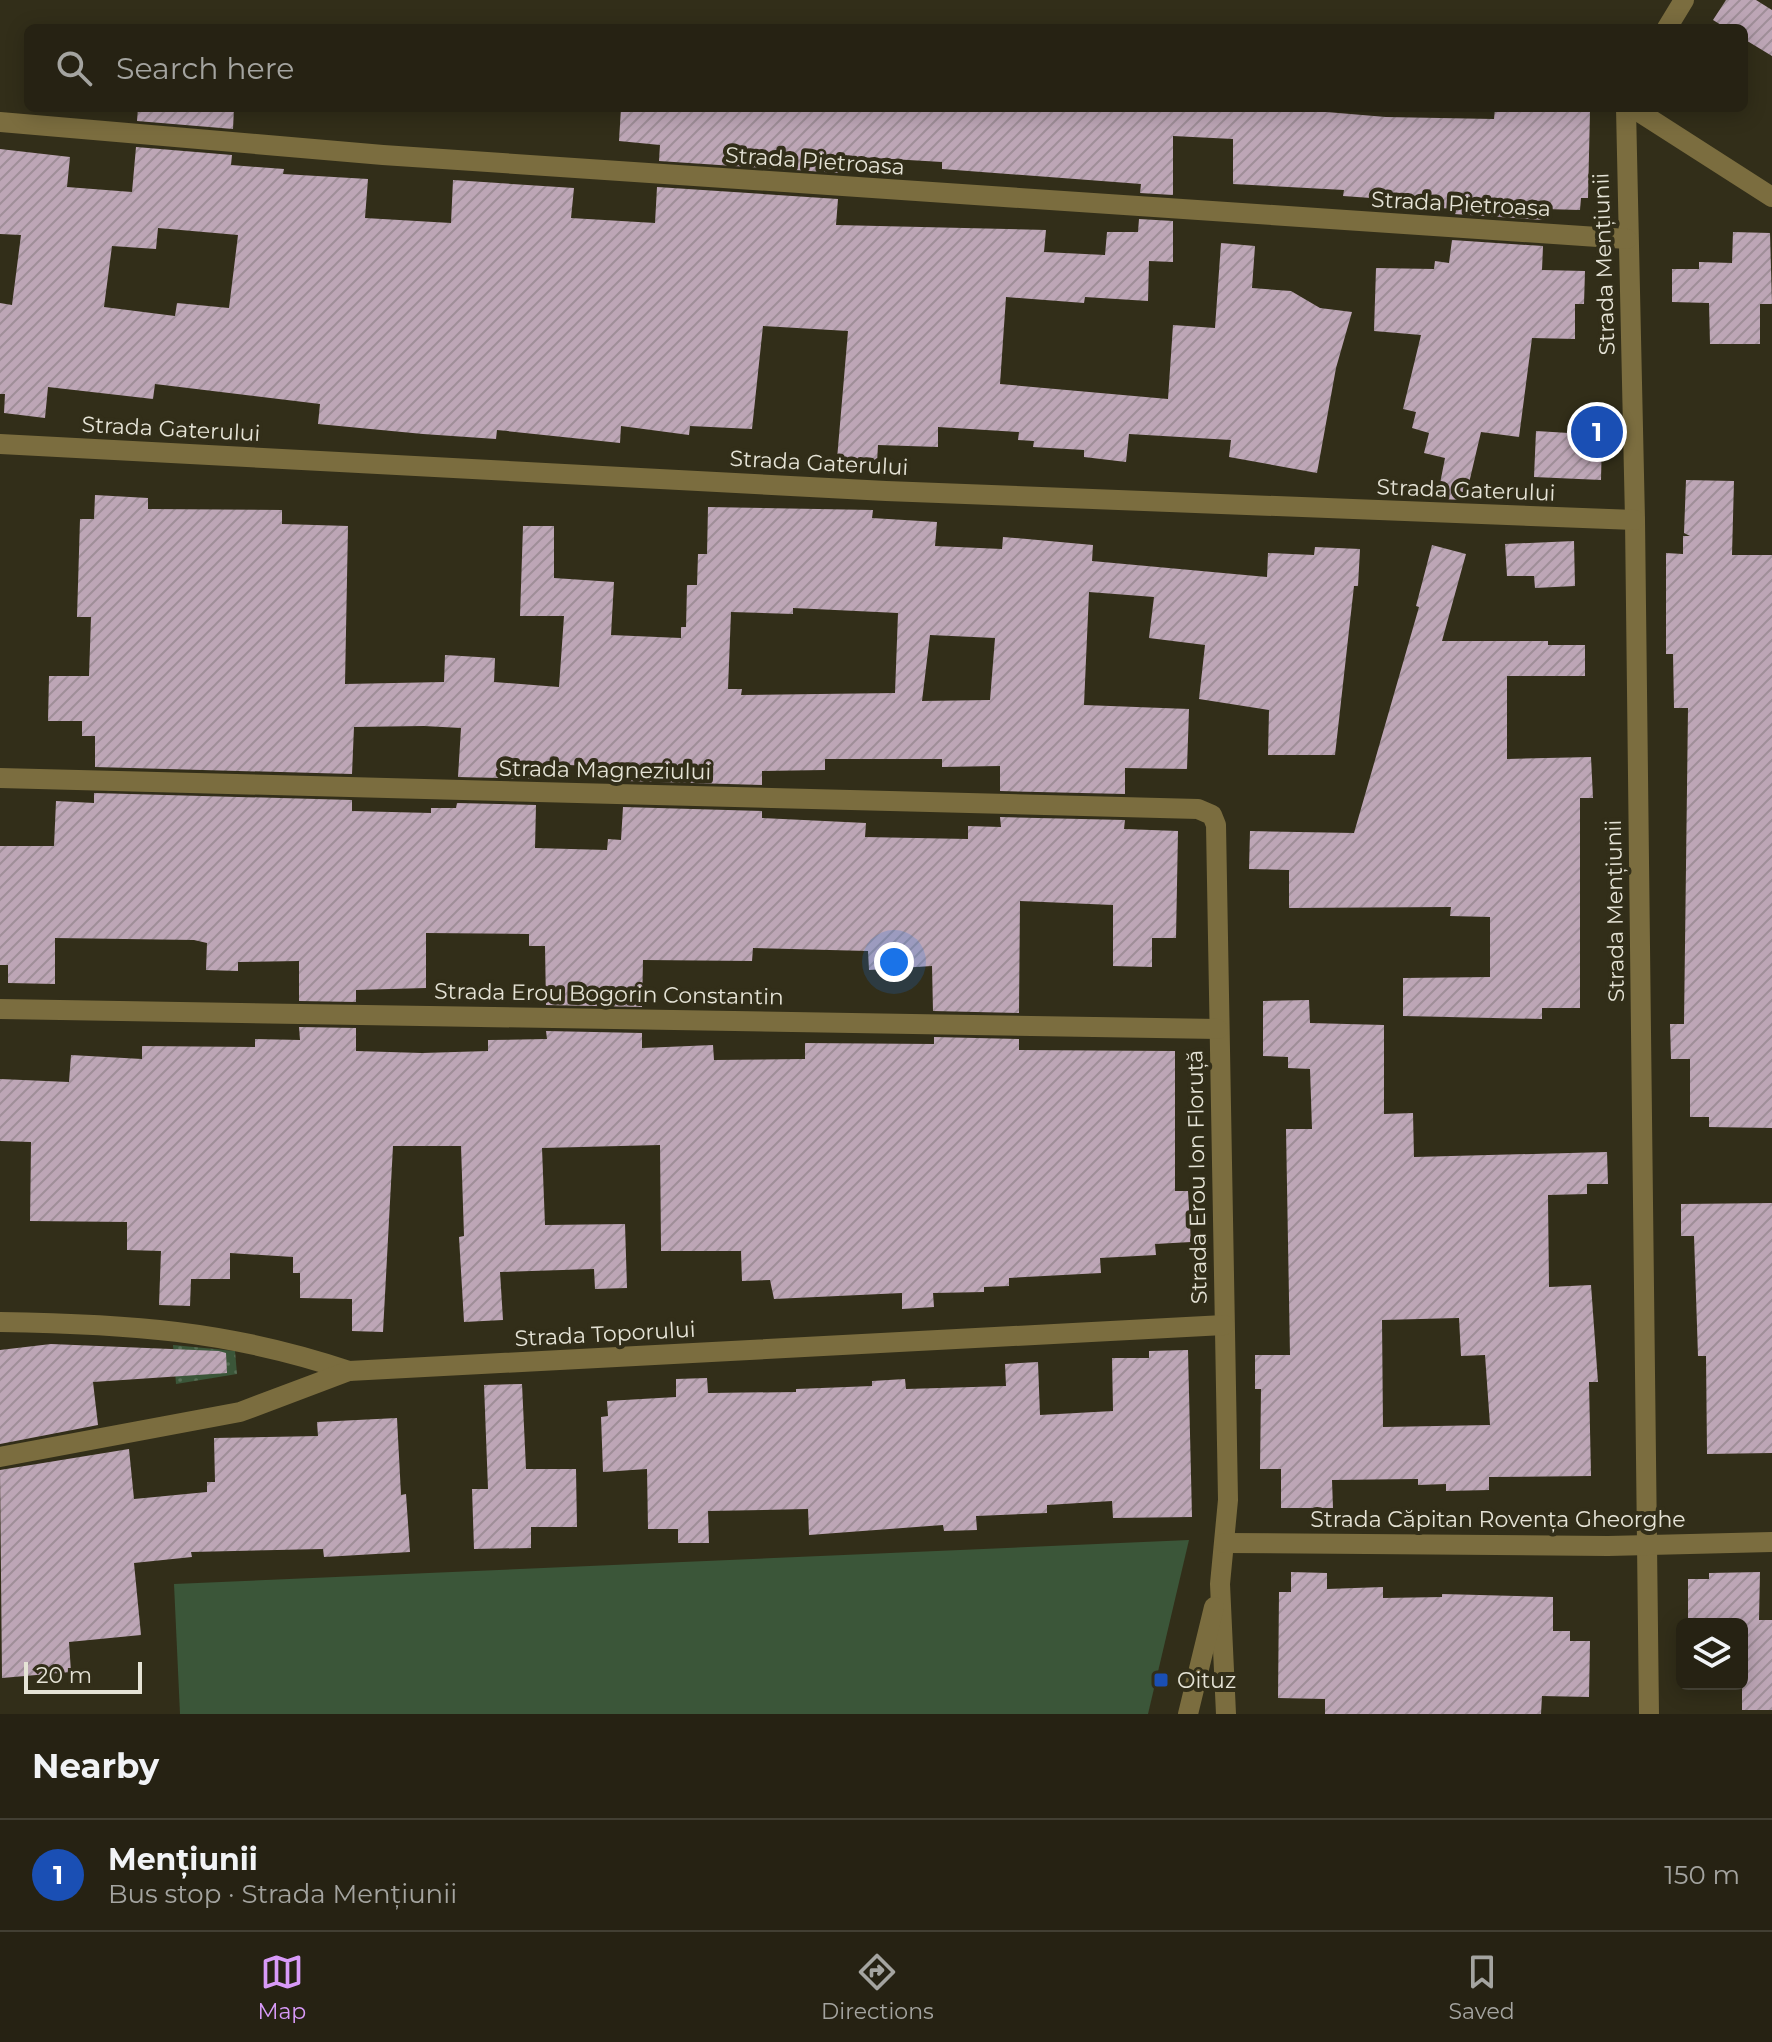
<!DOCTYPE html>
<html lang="en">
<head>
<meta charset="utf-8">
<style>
	:root { --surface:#262213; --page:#322f21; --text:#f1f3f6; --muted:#a4a4a0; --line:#423f33; --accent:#d89af8 }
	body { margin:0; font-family:Montserrat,sans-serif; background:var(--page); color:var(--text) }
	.controls { position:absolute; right:24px; bottom:24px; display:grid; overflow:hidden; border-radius:12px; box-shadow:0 4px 20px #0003 }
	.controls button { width:72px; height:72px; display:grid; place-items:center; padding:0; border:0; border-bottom:2px solid var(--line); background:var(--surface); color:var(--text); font:40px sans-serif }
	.scale { position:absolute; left:24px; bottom:20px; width:118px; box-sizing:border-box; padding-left:8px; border:4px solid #e5e3d6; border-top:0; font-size:22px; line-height:28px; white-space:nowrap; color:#e5e3d6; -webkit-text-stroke:6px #322e19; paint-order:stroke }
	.you { position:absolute; left:894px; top:962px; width:28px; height:28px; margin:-20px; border:6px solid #fff; border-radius:50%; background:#1a73e8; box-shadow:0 0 0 12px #1a73e833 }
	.badge { display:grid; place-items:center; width:52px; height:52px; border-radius:50%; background:var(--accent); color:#fff; font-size:26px; font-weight:700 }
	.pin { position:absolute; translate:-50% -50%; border:4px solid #fff; box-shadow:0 2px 8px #0006 }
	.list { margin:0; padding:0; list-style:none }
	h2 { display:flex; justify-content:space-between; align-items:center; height:104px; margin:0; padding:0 32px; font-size:34px }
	h2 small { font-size:26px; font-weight:400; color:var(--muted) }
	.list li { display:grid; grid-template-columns:52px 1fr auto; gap:24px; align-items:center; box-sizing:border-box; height:112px; padding:0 32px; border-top:2px solid var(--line) }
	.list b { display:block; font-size:30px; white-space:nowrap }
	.list p { margin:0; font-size:26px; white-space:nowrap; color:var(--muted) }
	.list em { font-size:26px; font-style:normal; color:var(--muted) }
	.icon { flex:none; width:44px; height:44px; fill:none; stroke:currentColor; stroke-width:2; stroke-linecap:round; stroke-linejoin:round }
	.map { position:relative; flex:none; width:1772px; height:1714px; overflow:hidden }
	.search { position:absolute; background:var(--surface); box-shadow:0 4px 20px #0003; left:24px; right:24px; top:24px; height:88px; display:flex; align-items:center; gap:20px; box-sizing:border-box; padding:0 28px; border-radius:12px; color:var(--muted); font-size:30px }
	.sheet { height:216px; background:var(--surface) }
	nav { display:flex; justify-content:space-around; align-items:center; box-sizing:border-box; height:112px; border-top:2px solid var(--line); background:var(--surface); font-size:22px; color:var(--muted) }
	nav a { display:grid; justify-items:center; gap:4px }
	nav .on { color:var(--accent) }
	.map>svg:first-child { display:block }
	.grass { fill:#3b5639 }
	.park { fill:url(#park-dots) }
	.building { fill:url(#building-hatch); fill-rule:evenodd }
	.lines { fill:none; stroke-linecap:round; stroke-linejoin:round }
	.minor { stroke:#7b6d3f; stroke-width:20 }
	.transit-dot { fill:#1a4fb4; stroke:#322e19; stroke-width:3 }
	.labels { text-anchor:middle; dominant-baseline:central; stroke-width:8; stroke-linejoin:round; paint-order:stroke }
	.street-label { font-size:22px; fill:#e5e3d6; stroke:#322e19 }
	.poi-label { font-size:22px; fill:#e5e3d6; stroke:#322e19; text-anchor:start }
</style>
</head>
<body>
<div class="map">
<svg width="1772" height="1714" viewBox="0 0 1772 1714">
	<defs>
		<pattern id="park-dots" width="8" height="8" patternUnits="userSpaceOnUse" patternTransform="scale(2)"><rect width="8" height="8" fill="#3b5639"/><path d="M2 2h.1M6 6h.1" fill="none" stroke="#576e55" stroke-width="1.8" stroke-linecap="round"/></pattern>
		<pattern id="building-hatch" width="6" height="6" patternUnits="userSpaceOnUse" patternTransform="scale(2)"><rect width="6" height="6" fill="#bda6b6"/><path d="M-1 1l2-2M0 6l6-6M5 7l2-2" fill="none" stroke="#9f8e98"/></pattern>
	</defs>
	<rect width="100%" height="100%" fill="#322e19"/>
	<polygon class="grass" points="1189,1540 1148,1714 180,1714 174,1584"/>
	<polygon class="park" points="173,1345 235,1351 237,1374 176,1384"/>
	<g class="building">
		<polygon points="1726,0 1756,0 1772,10 1772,56 1744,39 1744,28 1726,28 1713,20"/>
		<polygon points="138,108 234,108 233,129 137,121"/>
		<polygon points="621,108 1279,108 1386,117 1494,119 1495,108 1590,111 1588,198 1581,198 1580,210 1544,209 1544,220 1454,214 1455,209 1440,208 1441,203 1343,196 1344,190 1233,184 1233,139 1173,136 1173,195 1140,193 1141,184 942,169 942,162 841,156 839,173 659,161 660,145 619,141"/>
		<path d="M136,147l96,8 -1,10 53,4 -1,5 85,5 -3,39 86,5 2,-43 121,8 -3,30 84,5 2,-36 181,12 -2,26 210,5 -2,22 61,3 2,-23h31l1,-13 34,2v41l-24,-1 -1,40 -63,-4 -1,6 -78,-6 -6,87 168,15 5,-74 42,3 6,-85 34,3 -3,42 39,3 29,17 32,4 -16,56 -19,105 -88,-16 2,-17 -102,-6 -3,28 -42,-5v-7l-51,-3 1,-6 -16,-1 1,-8 -81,-5v20l-60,-2 -1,18 -40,-4 11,-128 -85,-5 -11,103 -62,-3 -1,9 -68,-9 -1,17 -123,-13 -1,9 -73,-5 -105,-10 2,-20 -165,-20 -2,15 -105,-12 -3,31 -41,-5 1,-19h-5v-91l12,2 9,-70 -21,-1v-85l70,8 -3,30 65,5zM158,228l80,7 -9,73 -52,-5 -2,13 -71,-9 8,-61 44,3z"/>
		<polygon points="1733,232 1770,233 1772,304 1760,304 1760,344 1710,344 1709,303 1672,302 1672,269 1699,269 1699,262 1732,263"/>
		<polygon points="1452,240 1543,246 1542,270 1585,271 1584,304 1575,304 1575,339 1532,338 1519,437 1481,432 1465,500 1437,499 1445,458 1424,453 1429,433 1412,428 1416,412 1403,409 1421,335 1374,331 1376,268 1434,269 1435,261 1449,263"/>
		<polygon points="1536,431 1602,435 1601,480 1534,477"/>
		<polygon points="1686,480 1734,481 1732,555 1772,555 1772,1128 1709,1127 1709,1117 1690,1117 1690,1059 1671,1059 1670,1024 1684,1024 1688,708 1674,708 1673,654 1666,654 1666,553 1683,554 1683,536 1690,536 1684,533"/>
		<path d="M95,495l53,3v11l134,1v14l66,2 -3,158 99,-2 1,-27 50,3 -1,24 65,5 5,-71h-44l3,-90h31v52l60,4 -3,53 70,3v-11h5l1,-42h10l1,-31h9l1,-47 165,3 -1,8 65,4 -2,24 67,3 1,-12 35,3 55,5 -1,16 175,16 1,-24 46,2 1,-8 45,2 -2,37h-4l-19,169h-67l1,-45 -70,-11 6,-54 -56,-7 5,-41 -65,-5 -5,113 105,4 -2,60 -62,-1v26l-125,-3v-25l-58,1v-8h-117v11l-63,1v14l-137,-4 1,-14 -89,-3 -1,15 -78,-2 3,-49 -37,-2 -70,1 -2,47 -257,-7v-31h-13v-15h-34l1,-45h40l2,-59h-14l3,-98h14zM793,608l105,5 -3,80 -154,2 1,-6h-14l3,-77 62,2zM930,635l65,3 -5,62 -68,1z"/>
		<polygon points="1574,541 1575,586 1535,588 1534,576 1507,576 1505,544"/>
		<polygon points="1432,545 1466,554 1442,641 1548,641 1548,645 1585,645 1585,676 1507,676 1507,759 1591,757 1593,798 1580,798 1580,1008 1542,1008 1542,1019 1403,1016 1403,978 1490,977 1490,917 1450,916 1451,907 1289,908 1289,870 1249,869 1250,831 1354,833 1419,607 1416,606"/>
		<polygon points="94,793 352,800 352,811 431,813 431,808 456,808 457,803 536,805 535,848 607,850 608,839 621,840 623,807 762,811 762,818 866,823 865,837 968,839 968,826 1001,827 1000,817 1125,820 1124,829 1178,831 1176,938 1152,938 1152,967 1113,966 1113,905 1020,901 1019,1013 933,1011 932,966 869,970 868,951 753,948 752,961 643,960 642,1007 546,1005 545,946 529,946 529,934 426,933 426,988 356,990 356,1002 299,1001 299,961 238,962 238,971 206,970 207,943 194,940 55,938 55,984 8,983 8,965 0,965 0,846 54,846 56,801 94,803"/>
		<path d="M1309,1000l1,23 74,2v89l29,-1 1,44 193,-5 1,32h-21v10l-39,1 1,92 42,-2 7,97h-9l2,94 -102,1v13l-43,1v-7l-28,1v-6l-86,1 1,28h-52v-39h-21l1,-80h-6v-34h35l-4,-226h26l-2,-60 -22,-1v-11l-25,-1v-55zM1459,1318l2,38 24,-1 5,70 -107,2 -1,-107z"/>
		<polygon points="299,1027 356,1028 356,1051 422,1053 488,1051 488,1040 547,1039 546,1031 642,1033 642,1048 713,1045 714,1060 805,1059 805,1043 934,1044 934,1037 1019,1039 1019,1050 1175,1051 1175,1191 1188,1191 1191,1242 1155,1244 1156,1255 1100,1258 1101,1273 1009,1278 1009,1286 984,1287 984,1292 933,1293 934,1307 902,1309 902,1293 774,1299 770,1280 742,1281 741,1251 661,1251 660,1145 542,1148 545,1225 625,1224 627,1288 595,1289 594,1269 500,1272 503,1320 464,1322 459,1237 464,1236 461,1146 393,1146 383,1332 352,1331 352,1299 300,1298 300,1273 293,1273 293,1257 230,1253 230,1279 191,1279 190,1306 159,1305 161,1251 127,1250 127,1222 30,1221 31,1142 0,1141 0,1079 69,1082 71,1055 142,1059 142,1046 255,1047 255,1039 300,1040"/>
		<polygon points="1772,1203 1772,1453 1707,1454 1706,1356 1698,1356 1694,1236 1681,1236 1681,1204"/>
		<polygon points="51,1344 219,1351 226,1353 227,1373 93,1382 98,1425 0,1444 0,1350"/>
		<polygon points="1188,1350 1192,1517 1113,1518 1112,1501 1047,1505 1047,1513 976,1516 977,1530 944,1531 943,1525 809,1535 808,1509 708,1511 709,1543 678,1543 678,1529 648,1529 647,1469 603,1472 601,1417 608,1416 607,1401 676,1397 676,1379 707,1378 708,1393 796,1392 796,1389 872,1386 872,1381 905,1379 906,1389 1006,1386 1005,1364 1038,1362 1040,1415 1113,1411 1112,1358 1149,1358 1149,1351"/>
		<polygon points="522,1384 526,1469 576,1469 577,1527 531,1527 531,1548 474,1549 472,1489 488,1489 484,1385"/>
		<polygon points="397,1418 401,1495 406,1494 410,1552 324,1557 323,1549 191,1552 192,1557 134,1563 141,1635 69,1642 71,1672 2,1678 0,1470 129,1449 134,1499 207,1492 207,1482 215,1482 214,1438 318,1436 317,1422"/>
		<polygon points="1291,1572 1327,1573 1327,1589 1383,1587 1383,1598 1442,1597 1442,1594 1553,1597 1553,1631 1570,1631 1570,1641 1590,1641 1589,1697 1542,1696 1541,1714 1325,1714 1325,1699 1278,1698 1279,1592 1291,1592"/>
		<polygon points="1760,1572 1759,1620 1772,1620 1772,1710 1742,1710 1742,1624 1688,1624 1688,1579 1709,1579 1709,1573"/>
	</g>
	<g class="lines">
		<g class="minor">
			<polyline points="1667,28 1684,0"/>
			<polyline points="1626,108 1635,520 1649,1714"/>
			<polyline points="1633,108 1772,197"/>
			<polyline points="0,122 383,155 1627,239"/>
			<polyline points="0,444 886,491 1635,520"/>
			<polyline points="0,778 1198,809 1212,815 1216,825 1228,1500 1220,1584 1226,1714"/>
			<polyline points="0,1009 1218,1029"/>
			<path d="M0,1322c127,2 227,8 349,49"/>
			<polyline points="0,1457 240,1412 349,1371 1224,1325"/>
			<polyline points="1225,1543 1608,1546 1772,1542"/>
			<polyline points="1188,1714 1214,1607"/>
		</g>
	</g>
	<rect class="transit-dot" x="1153" y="1672" width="16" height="16" rx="4"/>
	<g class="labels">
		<g class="street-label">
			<text transform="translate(815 161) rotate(4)">Strada Pietroasa</text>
			<text transform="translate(1461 204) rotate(3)">Strada Pietroasa</text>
			<text transform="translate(1604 264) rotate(-92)">Strada Mențiunii</text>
			<text transform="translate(171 429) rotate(3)">Strada Gaterului</text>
			<text transform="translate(819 463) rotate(3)">Strada Gaterului</text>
			<text transform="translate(1466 490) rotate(2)">Strada Gaterului</text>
			<text transform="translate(605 770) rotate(1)">Strada Magneziului</text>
			<text transform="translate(1615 911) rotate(-91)">Strada Mențiunii</text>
			<text transform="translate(609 994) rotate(1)">Strada Erou Bogorin Constantin</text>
			<text transform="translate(1197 1177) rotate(-91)">Strada Erou Ion Floruță</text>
			<text transform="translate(605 1334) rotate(-3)">Strada Toporului</text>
			<text x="1498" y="1519">Strada Căpitan Rovența Gheorghe</text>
		</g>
		<g class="poi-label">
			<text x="1177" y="1680">Oituz</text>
		</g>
	</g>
</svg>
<div class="controls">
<button><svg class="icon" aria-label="layers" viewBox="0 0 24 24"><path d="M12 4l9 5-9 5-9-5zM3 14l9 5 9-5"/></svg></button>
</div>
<div class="scale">20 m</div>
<div class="you"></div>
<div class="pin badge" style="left:1597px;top:432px;background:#1a4fb4">1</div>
<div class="search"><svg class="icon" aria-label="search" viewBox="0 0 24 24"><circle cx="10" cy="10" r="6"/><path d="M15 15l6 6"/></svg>Search here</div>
</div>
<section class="sheet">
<h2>Nearby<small></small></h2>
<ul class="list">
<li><span class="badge" style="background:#1a4fb4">1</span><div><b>Mențiunii</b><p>Bus stop · Strada Mențiunii</p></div><em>150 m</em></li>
</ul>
</section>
<nav>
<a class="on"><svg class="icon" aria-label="map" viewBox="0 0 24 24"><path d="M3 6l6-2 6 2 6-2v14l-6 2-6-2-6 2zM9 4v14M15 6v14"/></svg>Map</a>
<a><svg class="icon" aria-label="directions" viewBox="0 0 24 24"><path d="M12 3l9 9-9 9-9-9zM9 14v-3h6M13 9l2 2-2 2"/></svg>Directions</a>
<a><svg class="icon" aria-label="saved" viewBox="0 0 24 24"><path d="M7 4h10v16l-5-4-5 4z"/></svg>Saved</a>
</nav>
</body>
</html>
